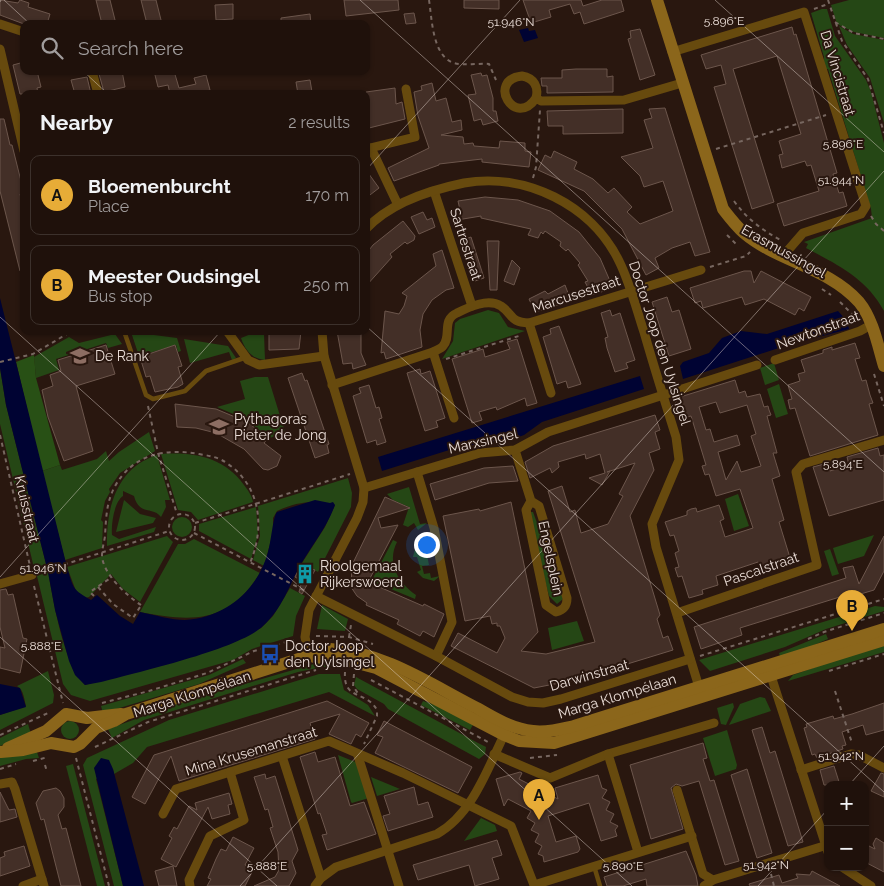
<!DOCTYPE html>
<html lang="en">
<head>
<meta charset="utf-8">
<style>
	:root { --surface:#1f110b; --page:#271a14; --text:#f1f3f6; --muted:#a19d9d; --line:#3c312c; --accent:#e7ac37 }
	body { margin:0; font-family:Raleway,sans-serif; background:var(--page); color:var(--text) }
	.controls { position:absolute; right:15px; bottom:15px; display:grid; overflow:hidden; border-radius:10px; box-shadow:0 1px 4px #0004 }
	.controls button { width:45px; height:45px; display:grid; place-items:center; padding:0; border:0; border-bottom:1px solid var(--line); background:var(--surface); color:var(--text); font:25px sans-serif }
	.you { position:absolute; left:426px; top:544px; width:18px; height:18px; margin:-12px; border:4px solid #fff; border-radius:50%; background:#1a73e8; box-shadow:0 0 0 8px #1a73e833 }
	.badge { display:grid; place-items:center; width:32px; height:32px; border-radius:50%; background:var(--accent); color:#111; font-size:16px; font-weight:700 }
	.pin { position:absolute; translate:-50% -41px; filter:drop-shadow(0 1px 2px #0008) }
	.pin::after { content:''; position:absolute; top:26px; width:18px; height:15px; background:inherit; clip-path:polygon(0 0,100% 0,50% 100%) }
	.list { margin:0; padding:0; list-style:none }
	h2 { display:flex; justify-content:space-between; align-items:center; height:65px; margin:0; padding:0 20px; font-size:21px }
	h2 small { font-size:16px; font-weight:400; color:var(--muted) }
	.list li { display:grid; grid-template-columns:32px 1fr auto; gap:15px; align-items:center; box-sizing:border-box; height:80px; margin:0 10px 10px; padding:0 10px; border:1px solid var(--line); border-radius:10px }
	.list b { display:block; font-size:19px; white-space:nowrap }
	.list p { margin:0; font-size:16px; white-space:nowrap; color:var(--muted) }
	.list em { font-size:16px; font-style:normal; color:var(--muted) }
	.icon { flex:none; width:28px; height:28px; fill:none; stroke:currentColor; stroke-width:2; stroke-linecap:round; stroke-linejoin:round }
	.map { position:relative; flex:none; width:884px; height:886px; overflow:hidden }
	.search { position:absolute; background:var(--surface); box-shadow:0 1px 4px #0004; left:20px; top:20px; width:350px; height:55px; display:flex; align-items:center; gap:12px; box-sizing:border-box; padding:0 18px; border-radius:10px; color:var(--muted); font-size:19px }
	.panel { position:absolute; background:var(--surface); box-shadow:0 1px 4px #0004; left:20px; top:90px; width:350px; height:245px; border-radius:10px }
	.map>svg:first-child { display:block }
	.green { fill:#254715 }
	.forest { fill:#285015 }
	.water { fill:#000333 }
	.building { fill:#432f27; stroke:#6c564c; fill-rule:evenodd }
	.lines { fill:none; stroke-linecap:round; stroke-linejoin:round }
	.path { stroke:#776760; stroke-width:2; stroke-dasharray:4 4; stroke-linecap:butt }
	.lane { stroke:#674a0e; stroke-width:4.5 }
	.street { stroke:#674a0e; stroke-width:9 }
	.secondary { stroke:#8b661b; stroke-width:12 }
	.ticks { fill:none; stroke:#eaddd7; stroke-width:1; stroke-opacity:0.45 }
	.labels { text-anchor:middle; dominant-baseline:central; stroke-width:4; stroke-linejoin:round; paint-order:stroke }
	.street-label { font-size:14px; fill:#eaddd7; stroke:#29170f }
	.poi-label { font-size:14px; fill:#eaddd7; stroke:#29170f; text-anchor:start }
	.ticks-label { font-size:12px; text-anchor:middle; fill:#eaddd7; stroke:#29170f; stroke-width:4; stroke-linejoin:round; paint-order:stroke }
</style>
</head>
<body>
<div class="map">
<svg width="884" height="886" viewBox="0 0 884 886">
	<rect width="100%" height="100%" fill="#29170f"/>
	<g class="green">
		<polygon points="849,0 884,0 884,38 854,32 837,24 831,5"/>
		<path d="M822,9h5l8,27 31,44 5,12 13,51v168c-18,-33 -46,-46 -78,-63l2,-4 -4,-2 68,-24 -1,-9 -43,-140h-4v-12l-13,-44z"/>
		<polygon points="839,26 853,34 884,40 884,123 870,78 847,45"/>
		<polygon points="488,310 499,313 508,327 525,331 442,359 453,341 455,323 460,319"/>
		<polygon points="131,332 177,338 181,351 178,352 176,345 139,356"/>
		<polygon points="115,334 122,344 108,348 106,343 56,359 59,370 36,378 34,357 69,337 79,343"/>
		<path d="M251,334h13l1,26c-13,-1 -20,-10 -24,-22z"/>
		<polygon points="184,339 228,346 236,358 232,360 229,352 190,363"/>
		<polygon points="774,363 779,380 765,385 760,368"/>
		<polygon points="0,368 6,405 46,564 34,568 0,424"/>
		<polygon points="255,377 268,377 285,432 270,438 245,419 217,407 245,399 240,381"/>
		<polygon points="779,384 788,414 776,418 767,389"/>
		<polygon points="149,432 155,451 120,473 109,489 110,492 105,501 101,520 103,522 102,548 65,560 42,471 60,465 62,470 97,459 106,451 109,461 119,452"/>
		<path d="M161,454c33,-2 63,3 83,31 4,5 8,11 9,17l-55,18 -7,-8 -13,-2z"/>
		<path d="M157,455l13,45h-5l1,7 -5,10c-8,-11 -22,-1 -27,-21l-11,-5v5c-9,6 -12,29 -11,39l7,4 37,-12 -2,5 -47,14c-1,-37 9,-78 50,-91z"/>
		<path d="M348,478l4,15 -1,14 -33,65 -16,-9 23,-36 10,-22c-19,-6 -40,-3 -58,6l-4,7v15l-9,33 -11,-6 7,-24 -2,-30z"/>
		<polygon points="409,487 420,524 427,523 418,530 414,523 408,527 403,525 409,507 393,500 387,494"/>
		<polygon points="738,494 749,526 734,531 725,499"/>
		<polygon points="124,500 140,514 156,518 153,523 116,532"/>
		<polygon points="256,507 258,535 251,559 199,531 199,524"/>
		<polygon points="530,512 533,512 562,591 563,599 557,604 549,596 530,524"/>
		<circle cx="182" cy="527" r="10"/>
		<polygon points="874,535 864,556 838,564 833,548"/>
		<polygon points="167,536 173,542 140,602 123,589 111,574 89,597 85,598 76,591 67,567"/>
		<path d="M194,539l66,34c-31,51 -68,49 -120,39l38,-68h7z"/>
		<path d="M393,540l4,2c-11,22 2,41 19,53l-1,4 -41,-17 -1,-4z"/>
		<path d="M428,540l4,3 -7,2 4,20 -7,1 2,8 6,-1 1,5 9,-2 -6,5 -11,-3 -6,-6 4,-2 -4,-13h-4c2,-9 4,-16 15,-17z"/>
		<polygon points="830,549 839,574 832,576 824,551"/>
		<path d="M48,572c6,31 15,91 37,113l145,-41 31,-16 12,-12 17,-28 15,8 -9,20 -3,20 -41,13 -19,11 -143,41 -19,-6 -8,-11 -26,-108z"/>
		<polygon points="322,605 348,619 345,631 317,629"/>
		<polygon points="875,606 884,607 884,611 826,629 785,647 710,671 699,660"/>
		<polygon points="577,621 584,641 552,650 548,628"/>
		<polygon points="826,634 828,639 781,659 779,653"/>
		<polygon points="884,643 884,652 788,681 793,675"/>
		<polygon points="243,659 246,663 199,684 103,713 101,706 209,675"/>
		<polygon points="321,662 340,662 340,666 322,667 298,672 144,720 112,738 108,729 186,701"/>
		<path d="M48,671l6,24 -1,8 -53,27v-15l26,-9c-2,-7 -2,-16 -9,-20z"/>
		<polygon points="319,674 340,674 344,690 368,705 375,716 329,692 147,747 133,763 114,774 113,769 96,779 123,886 114,886 83,765 87,758 169,720"/>
		<polygon points="356,677 478,743 486,747 485,754 479,759 388,709 384,704 357,689 354,685"/>
		<polygon points="760,697 765,698 771,711 729,725 740,704"/>
		<polygon points="423,701 451,710 474,723 470,730 421,705"/>
		<polygon points="733,703 734,707 726,725 721,724 717,708"/>
		<circle cx="70" cy="730" r="9"/>
		<polygon points="28,724 31,734 0,746 0,738"/>
		<polygon points="727,730 737,765 736,769 715,776 703,738"/>
		<polygon points="36,749 39,758 26,759 0,766 0,758"/>
		<polygon points="338,755 358,763 369,798 352,803 351,802"/>
		<polygon points="73,764 105,886 97,886 66,766"/>
		<polygon points="371,777 400,789 377,796"/>
		<polygon points="481,818 495,825 497,831 464,841"/>
	</g>
	<polygon class="forest" points="34,355 36,378 60,465 42,471 16,362"/>
	<g class="water">
		<polygon points="528,28 529,31 535,30 538,38 524,42 519,30"/>
		<path d="M0,298l67,269c6,21 6,23 24,33l6,-5 23,21 13,8 7,-12c15,3 31,8 45,8 40,-2 73,-30 83,-68 3,-9 5,-36 9,-40l38,-12 15,3 3,-1 2,3c-8,22 -22,39 -34,59 -12,22 -19,45 -38,62 -24,23 -125,46 -162,56l-16,3 -10,-10 -6,-14 -14,-51 -7,-38 -42,-167 -6,-37z"/>
		<polygon points="838,311 847,321 849,329 788,345 683,379 680,366 683,362 709,353 722,338 741,331 767,334"/>
		<polygon points="640,376 644,389 542,422 524,435 507,441 462,446 382,471 378,457"/>
		<polygon points="0,684 20,688 26,707 0,715"/>
		<polygon points="101,758 109,760 113,769 144,886 123,886 94,768"/>
	</g>
	<g class="building">
		<polygon points="0,0 18,3 20,0 29,3 28,7 50,14 47,24 24,24 0,15"/>
		<polygon points="96,0 110,0 116,24 102,24"/>
		<polygon points="141,0 156,0 162,24 147,24"/>
		<polygon points="344,0 398,0 399,10 346,16"/>
		<polygon points="464,0 499,0 499,9 464,8"/>
		<polygon points="523,0 581,0 583,6 602,0 621,0 624,11 584,24 580,12 574,14 570,4 549,10 551,17 531,23"/>
		<polygon points="233,4 233,19 216,20 215,5"/>
		<polygon points="414,13 416,23 406,24 404,14"/>
		<polygon points="310,14 311,24 281,24 281,18"/>
		<polygon points="792,27 794,35 796,34 837,173 833,174 839,193 843,192 847,206 784,226 777,204 819,191 811,165 807,166 805,161 782,168 779,155 783,154 779,141 801,134 777,56 733,69 774,202 752,209 714,87 726,84 721,65 706,69 701,55"/>
		<polygon points="640,29 655,75 640,80 628,39 631,38 630,31"/>
		<polygon points="24,62 24,71 37,71 41,87 37,88 38,94 20,94 13,65"/>
		<polygon points="576,69 607,69 607,77 613,76 613,92 547,93 547,86 542,86 541,78 562,78 562,70"/>
		<polygon points="110,71 122,71 125,87 104,92 99,74"/>
		<polygon points="154,71 174,71 179,88 196,84 194,78 206,75 210,90 195,94 170,94 168,85 158,87"/>
		<polygon points="481,73 482,76 487,75 493,98 493,111 496,111 498,121 483,125 481,119 474,121 468,95 476,94 471,75"/>
		<polygon points="87,77 91,94 75,94 71,80"/>
		<polygon points="310,80 312,92 298,94 296,82"/>
		<polygon points="432,83 436,101 446,98 452,122 461,120 462,130 441,135 463,137 464,144 473,143 474,146 499,148 500,141 525,143 525,151 531,152 529,167 482,162 482,159 439,164 439,165 394,181 388,168 429,148 418,116 414,92 422,90 421,86"/>
		<polygon points="395,88 396,104 402,102 405,119 369,128 366,124 366,92"/>
		<polygon points="665,108 710,252 695,256 690,242 672,248 655,258 659,268 646,275 622,229 584,191 538,170 545,155 551,158 554,151 577,162 574,169 593,179 608,193 614,188 632,207 627,212 640,224 673,211 663,181 644,187 640,176 621,157 653,148 644,120 652,118 649,109"/>
		<polygon points="623,109 623,133 563,134 563,126 548,126 547,111"/>
		<polygon points="0,119 4,119 10,145 12,145 24,193 20,194 24,211 24,270 20,271 0,191"/>
		<polygon points="366,170 379,188 366,198"/>
		<polygon points="485,197 518,200 550,211 579,232 600,258 610,281 602,285 604,291 592,295 585,282 588,281 578,265 580,263 568,249 566,251 560,246 561,242 545,231 543,234 541,232 538,238 528,235 531,229 481,218 481,216 457,220 454,212 460,210 458,201"/>
		<polygon points="423,212 427,220 432,218 435,227 419,234 411,217"/>
		<polygon points="403,221 415,236 414,240 407,244 405,242 390,254 392,257 366,286 366,254 373,245"/>
		<polygon points="471,237 484,278 475,281 463,240"/>
		<polygon points="487,241 499,241 497,290 490,290"/>
		<polygon points="442,250 454,288 446,290 432,300 423,314 420,330 422,347 386,359 384,352 381,353 385,311 399,314 404,306 407,296 402,293 436,266 433,254"/>
		<polygon points="512,260 520,268 514,285 504,281"/>
		<polygon points="744,271 751,271 754,283 761,271 811,297 804,311 799,308 795,315 764,299 745,305 742,297 703,308 701,301 695,303 690,288"/>
		<polygon points="565,285 571,301 535,312 529,299 545,291 548,294"/>
		<polygon points="667,297 672,312 679,310 691,349 669,356 652,302"/>
		<polygon points="610,310 612,316 620,313 635,360 626,363 628,368 615,372 607,348 605,338 608,337 601,313"/>
		<polygon points="559,326 581,384 568,388 566,381 557,384 543,337 551,334 550,329"/>
		<polygon points="269,331 301,331 299,349 269,350"/>
		<polygon points="337,331 361,333 361,353 366,365 353,369 352,363 343,364"/>
		<polygon points="517,339 537,403 527,406 525,398 497,410 496,407 479,412 482,420 472,423 452,359 483,349 485,357 510,349 507,342"/>
		<polygon points="855,343 860,358 855,359 862,381 866,380 870,395 873,403 869,404 878,435 810,456 795,408 790,409 788,400 792,399 788,385 800,381 798,374 805,372 801,360 823,353 823,350 832,347 832,350"/>
		<polygon points="106,345 115,374 76,386 93,451 64,461 48,417 42,390 53,386 50,375 61,371 58,360"/>
		<polygon points="175,345 182,366 178,367 183,384 178,387 155,392 150,376 146,377 140,357"/>
		<polygon points="420,369 421,374 430,371 445,418 436,421 438,427 425,431 407,373"/>
		<polygon points="302,373 305,381 307,380 329,444 327,445 329,453 315,458 288,378"/>
		<path d="M735,380l4,13 6,-2 2,6 13,-3 4,13 4,-1 1,4 2,5 -4,1 10,37h-4l7,23 -8,3 12,41 -5,2 12,39 -31,9 -2,-8 -42,14 2,9 -16,5 1,4 -14,4 -7,-22 -4,1 -3,-9 4,-1 -4,-14 4,-2 -5,-16 -4,1 -5,-14 22,-7v-4l4,-2 5,-1 1,4 22,-7 5,14 -4,2 5,16 28,-9 -13,-39 -24,7 -7,-22 -4,1 -3,-9 4,-1 -15,-49 -4,1 -7,-20zM716,402l4,11 27,-8 9,29 -5,2 10,30 -20,6 -4,-11 -11,19 -8,-28 22,-7 -3,-10 -23,7 -4,-13 -4,1 -7,-23z"/>
		<polygon points="369,385 376,408 379,407 382,418 379,419 386,442 377,445 376,440 367,443 353,396 361,393 359,388"/>
		<polygon points="175,404 216,409 247,422 268,438 264,443 281,456 277,466 268,470 263,469 244,449 216,433 196,428 177,427"/>
		<polygon points="655,415 660,430 655,432 660,449 649,453 654,470 630,516 660,615 657,619 663,638 668,636 673,650 575,680 534,688 451,646 458,633 497,653 505,638 500,626 497,626 497,623 492,624 490,616 465,621 443,516 479,509 480,511 511,502 538,632 521,651 546,654 595,642 548,491 562,486 570,512 575,510 581,533 608,524 623,496 619,494 635,463 607,472 610,471 602,485 589,478 605,473 600,454 586,459 585,454 558,462 559,467 552,473 550,468 530,478 525,462 553,446"/>
		<polygon points="878,448 880,456 884,455 884,500 829,516 813,467 828,463 830,471 849,465 847,457"/>
		<polygon points="513,466 518,481 489,483 435,500 430,484 484,468"/>
		<polygon points="385,497 410,508 378,518 381,528 398,525 368,582 423,606 424,604 444,614 434,637 423,631 420,636 397,624 399,620 366,605 367,603 357,596 351,587 352,565"/>
		<polygon points="884,536 884,571 874,590 844,599 843,596 740,628 742,635 701,649 694,627 846,578 843,568 853,566 859,584"/>
		<polygon points="301,565 315,570 302,594 299,592 302,581 295,577"/>
		<polygon points="6,589 8,595 13,594 23,638 27,639 20,673 0,668 0,647 5,648 0,627 0,590"/>
		<polygon points="327,701 369,723 361,737 356,734 351,744 329,734 340,714 310,723 315,739 179,781 171,756 145,804 132,797 154,755"/>
		<polygon points="884,703 884,730 866,735 863,725 842,732 846,745 842,746 843,749 817,758 815,754 812,755 804,728 807,727 806,724 833,716 834,719 852,714"/>
		<polygon points="384,721 472,767 458,793 375,753 383,737 377,735"/>
		<polygon points="762,727 770,753 775,751 803,842 788,846 752,730"/>
		<polygon points="703,743 707,758 703,759 710,781 714,780 739,861 725,865 699,781 682,786 676,784 671,788 683,829 651,839 630,765"/>
		<polygon points="315,752 318,762 335,757 350,806 364,802 376,834 327,850 322,835 327,834 320,813 318,814 300,757"/>
		<polygon points="834,766 840,785 824,785 820,770"/>
		<polygon points="747,769 772,853 757,858 731,775"/>
		<polygon points="520,772 522,773 519,779 558,799 555,788 598,775 602,788 607,790 602,798 610,802 606,810 614,814 610,822 618,826 615,830 617,836 601,841 589,803 548,816 556,842 576,836 580,849 578,852 544,862 543,856 538,854 542,846 535,842 539,834 531,830 535,823 527,818 531,811 508,799 504,806 496,779"/>
		<polygon points="881,773 884,774 884,797 871,791"/>
		<polygon points="265,774 266,779 275,776 298,850 292,861 296,873 289,886 254,886 275,877 279,870 278,852 270,828 273,827 268,809 265,810 254,777"/>
		<polygon points="414,787 418,805 428,802 433,817 388,831 383,816 390,814 384,796"/>
		<polygon points="56,788 60,791 64,798 64,807 58,815 62,829 66,828 81,886 61,886 44,819 41,820 36,803 43,791"/>
		<polygon points="0,792 9,810 15,809 17,817 0,822"/>
		<polygon points="229,793 232,804 228,805 230,814 212,819 208,807 176,867 161,859 172,838 169,836 174,827 177,829 189,806 197,810 195,803"/>
		<polygon points="233,837 254,848 245,865 253,870 245,886 207,886 211,879 208,878 216,859 221,849 226,851"/>
		<polygon points="876,838 884,843 884,872 865,862 865,844 875,849 873,844"/>
		<polygon points="497,840 502,855 492,858 499,879 475,886 469,865 418,880 413,865"/>
		<polygon points="24,846 30,866 0,876 0,858 5,856 4,852"/>
		<polygon points="686,851 696,875 698,886 647,886 646,879 623,886 607,886 604,877"/>
		<polygon points="173,866 177,886 159,886 155,871"/>
		<polygon points="812,871 840,886 750,886 749,884 779,875 782,883 798,878 796,874 810,875"/>
	</g>
	<g class="lines">
		<g class="path">
			<path d="M429,0c3,18 3,56 25,63 11,3 24,0 35,1l7,16"/>
			<polyline points="828,0 842,41 868,79 884,133"/>
			<polyline points="814,9 828,4"/>
			<polyline points="835,22 854,33 884,39"/>
			<polyline points="716,149 826,115"/>
			<polyline points="533,178 536,167 540,110"/>
			<path d="M734,201c13,18 28,29 48,40"/>
			<polyline points="871,216 876,224 884,231"/>
			<polyline points="727,235 736,244"/>
			<polyline points="710,267 746,256 750,252"/>
			<polyline points="822,289 831,295"/>
			<polyline points="840,302 853,315"/>
			<polyline points="446,359 522,335"/>
			<polyline points="0,362 33,354 72,331"/>
			<polyline points="874,374 884,406"/>
			<polyline points="148,406 158,453 177,514"/>
			<polyline points="0,435 30,566"/>
			<circle cx="182" cy="527" r="13"/>
			<polyline points="195,523 350,474"/>
			<polyline points="194,533 307,592"/>
			<polyline points="41,572 169,531"/>
			<polyline points="34,586 63,703"/>
			<polyline points="98,587 113,604 133,618 140,607"/>
			<polyline points="94,596 90,592 112,577"/>
			<path d="M141,605c-14,-9 -39,-32 -39,-50 0,-6 2,-12 3,-19 1,-16 1,-32 9,-48 18,-34 51,-40 85,-34 11,2 20,3 29,10 33,23 37,64 22,99"/>
			<polyline points="851,609 856,623"/>
			<polyline points="316,636 349,637 373,644"/>
			<polyline points="349,637 351,625"/>
			<polyline points="808,639 824,632 884,613"/>
			<polyline points="700,656 884,599"/>
			<polyline points="829,671 884,654"/>
			<path d="M345,672c-2,29 21,18 32,38v6l-13,28"/>
			<polyline points="354,674 353,686 359,695"/>
			<polyline points="371,680 490,743"/>
			<polyline points="835,691 852,743"/>
			<polyline points="102,703 149,691 207,673 254,651 294,640"/>
			<polyline points="0,735 48,713"/>
			<polyline points="95,747 148,722 316,670"/>
			<polyline points="76,758 109,886"/>
			<polyline points="530,758 557,755"/>
			<polyline points="33,761 48,757"/>
			<polyline points="45,765 47,772"/>
			<polyline points="0,769 16,764"/>
			<polyline points="771,874 774,886"/>
		</g>
		<g class="lane">
			<polyline points="124,331 146,395 153,399 185,391 206,371 247,357"/>
			<polyline points="594,866 600,886"/>
		</g>
		<g class="street">
			<polyline points="0,24 24,32"/>
			<polyline points="0,49 24,151"/>
			<polyline points="672,52 804,12 866,206 861,214 803,233 783,256"/>
			<polyline points="92,71 98,94"/>
			<path d="M536,98c-21,31 -50,-18 -14,-22 12,2 17,11 14,22l5,3 83,-1 58,-17"/>
			<polyline points="371,148 398,205"/>
			<polyline points="366,149 415,137 406,89"/>
			<polyline points="434,191 472,306"/>
			<path d="M366,229c24,-26 64,-39 98,-46 61,-11 128,22 155,78 11,22 17,47 25,71 10,35 21,70 32,105l3,23 -27,64 4,23 43,140"/>
			<polyline points="529,323 551,393"/>
			<polyline points="227,331 248,360 259,365 324,356"/>
			<polyline points="433,352 454,418"/>
			<polyline points="775,360 860,331 871,325"/>
			<path d="M332,385l101,-33c3,-2 8,-3 10,-6 9,-10 -2,-26 14,-33 12,-6 31,-15 44,-7 13,9 8,16 28,17l172,-53"/>
			<path d="M515,450l16,51 8,5 28,92c0,8 -3,12 -11,14l-10,-7 -20,-95 5,-9"/>
			<polyline points="417,472 434,528 452,622 436,656"/>
			<polyline points="364,488 480,453 515,450 548,432 757,365"/>
			<polyline points="0,584 32,575"/>
			<polyline points="316,596 436,656 512,697 528,702 543,703 561,699 690,659"/>
			<polyline points="677,613 817,565 796,472 803,464 884,440"/>
			<polyline points="309,656 305,637 309,610 357,518 363,502 364,488 324,356 322,331"/>
			<polyline points="771,676 828,852"/>
			<polyline points="494,754 550,778 608,754 714,723"/>
			<polyline points="608,754 638,852"/>
			<polyline points="282,756 321,878"/>
			<polyline points="358,756 399,886"/>
			<polyline points="801,770 851,754 859,755 884,768"/>
			<polyline points="0,784 12,782 15,789 44,886"/>
			<polyline points="677,790 703,874 713,880"/>
			<polyline points="163,814 176,789 329,741 403,773 511,826 534,885 692,836"/>
			<polyline points="842,867 871,886"/>
			<polyline points="23,886 42,879"/>
			<polyline points="190,886 189,880 210,836 244,820 230,772"/>
			<path d="M315,886l6,-8 15,-11 101,-33c36,-20 51,-67 69,-103"/>
			<polyline points="704,886 713,880 824,846"/>
		</g>
		<g class="secondary">
			<path d="M657,0l66,209c7,9 13,17 21,24 34,29 84,34 115,69 14,17 19,44 25,64"/>
			<polyline points="314,657 346,660 376,668 504,735 519,741 554,743 884,640"/>
			<polyline points="8,748 46,731 66,714 87,718 121,714"/>
			<path d="M1,752l22,-2 28,-7 23,4 6,-3 16,-16 18,-7 12,-7 204,-65c54,3 100,35 147,59 18,10 35,21 56,23 14,2 28,-2 41,-5l310,-97"/>
		</g>
	</g>
	<path class="ticks" d="M4,0l26,24M360,0l524,472M715,0l169,152M0,2l1,-2M83,71l25,23M366,170l154,-170M0,317l632,569M366,326l518,466M0,577l221,-246M0,637l277,249M849,785l35,-39M240,886l644,-715M758,886l70,-77"/>
	<defs>
		<symbol id="school-bare" viewBox="-9 -9 18 18"><path d="M0-5L7-2L0 1L-7-2ZM-4 1L0 2.5L4 1V4Q0 6-4 4Z" fill="#8d6e63" stroke="#29170f" stroke-width="2.5" paint-order="stroke"/></symbol>
		<symbol id="building-bare" viewBox="-9 -9 18 18"><path d="M-4-6H4V6H1V3H-1V6H-4ZM-2.5-4.3h1.7v1.8h-1.7ZM.8-4.3h1.7v1.8H.8ZM-2.5-1h1.7V.8h-1.7ZM.8-1h1.7V.8H.8Z" fill="#0f9aa8" stroke="#29170f" stroke-width="2.5" paint-order="stroke"/></symbol>
		<symbol id="bus-bare" viewBox="-9 -9 18 18"><path d="M-5-6H5V4H4V6H2V4H-2V6H-4V4H-5ZM-3.5-4V0h7V-4ZM-3.5 1.2v1.5H-2V1.2ZM2 1.2v1.5H3.5V1.2Z" fill="#1a4fb4" stroke="#29170f" stroke-width="2.5" paint-order="stroke"/></symbol>
	</defs>
	<g fill-rule="evenodd">
		<use href="#school-bare" x="66" y="342" width="28" height="28"/>
		<use href="#school-bare" x="205" y="413" width="28" height="28"/>
		<use href="#building-bare" x="291" y="560" width="28" height="28"/>
		<use href="#bus-bare" x="256" y="640" width="28" height="28"/>
	</g>
	<g class="labels">
		<g class="street-label">
			<text transform="translate(838 73) rotate(73)">Da Vincistraat</text>
			<text transform="translate(466 244) rotate(72)">Sartrestraat</text>
			<text transform="translate(784 251) rotate(29)">Erasmussingel</text>
			<text transform="translate(576 294) rotate(-18)">Marcusestraat</text>
			<text transform="translate(818 330) rotate(-20)">Newtonstraat</text>
			<text transform="translate(660 343) rotate(72)">Doctor Joop den Uylsingel</text>
			<text transform="translate(483 441) rotate(-13)">Marxsingel</text>
			<text transform="translate(27 509) rotate(77)">Kruisstraat</text>
			<text transform="translate(551 558) rotate(78)">Engelsplein</text>
			<text transform="translate(761 569) rotate(-19)">Pascalstraat</text>
			<text transform="translate(589 675) rotate(-16)">Darwinstraat</text>
			<text transform="translate(192 694) rotate(-18)">Marga Klompélaan</text>
			<text transform="translate(617 696) rotate(-17)">Marga Klompélaan</text>
			<text transform="translate(251 751) rotate(-17)">Mina Krusemanstraat</text>
		</g>
		<g class="poi-label">
			<text x="95" y="356">De Rank</text>
			<text x="234" y="419">Pythagoras<tspan x="234" dy="16">Pieter de Jong</tspan></text>
			<text x="320" y="566">Rioolgemaal<tspan x="320" dy="16">Rijkerswoerd</tspan></text>
			<text x="285" y="646">Doctor Joop<tspan x="285" dy="16">den Uylsingel</tspan></text>
		</g>
	</g>
	<g class="ticks-label">
		<text x="724" y="25">5.896°E</text>
		<text x="511" y="26">51.946°N</text>
		<text x="843" y="148">5.896°E</text>
		<text x="841" y="184">51.944°N</text>
		<text x="843" y="468">5.894°E</text>
		<text x="43" y="572">51.946°N</text>
		<text x="41" y="650">5.888°E</text>
		<text x="841" y="760">51.942°N</text>
		<text x="766" y="869">51.942°N</text>
		<text x="267" y="870">5.888°E</text>
		<text x="623" y="870">5.890°E</text>
	</g>
</svg>
<div class="controls">
<button>+</button>
<button>−</button>
</div>
<div class="you"></div>
<div class="pin badge" style="left:539px;top:820px">A</div>
<div class="pin badge" style="left:852px;top:631px">B</div>
<div class="search"><svg class="icon" aria-label="search" viewBox="0 0 24 24"><circle cx="10" cy="10" r="6"/><path d="M15 15l6 6"/></svg>Search here</div>
<section class="panel">
<h2>Nearby<small>2 results</small></h2>
<ul class="list">
<li><span class="badge">A</span><div><b>Bloemenburcht</b><p>Place</p></div><em>170 m</em></li>
<li><span class="badge">B</span><div><b>Meester Oudsingel</b><p>Bus stop</p></div><em>250 m</em></li>
</ul>
</section>
</div>
</body>
</html>
